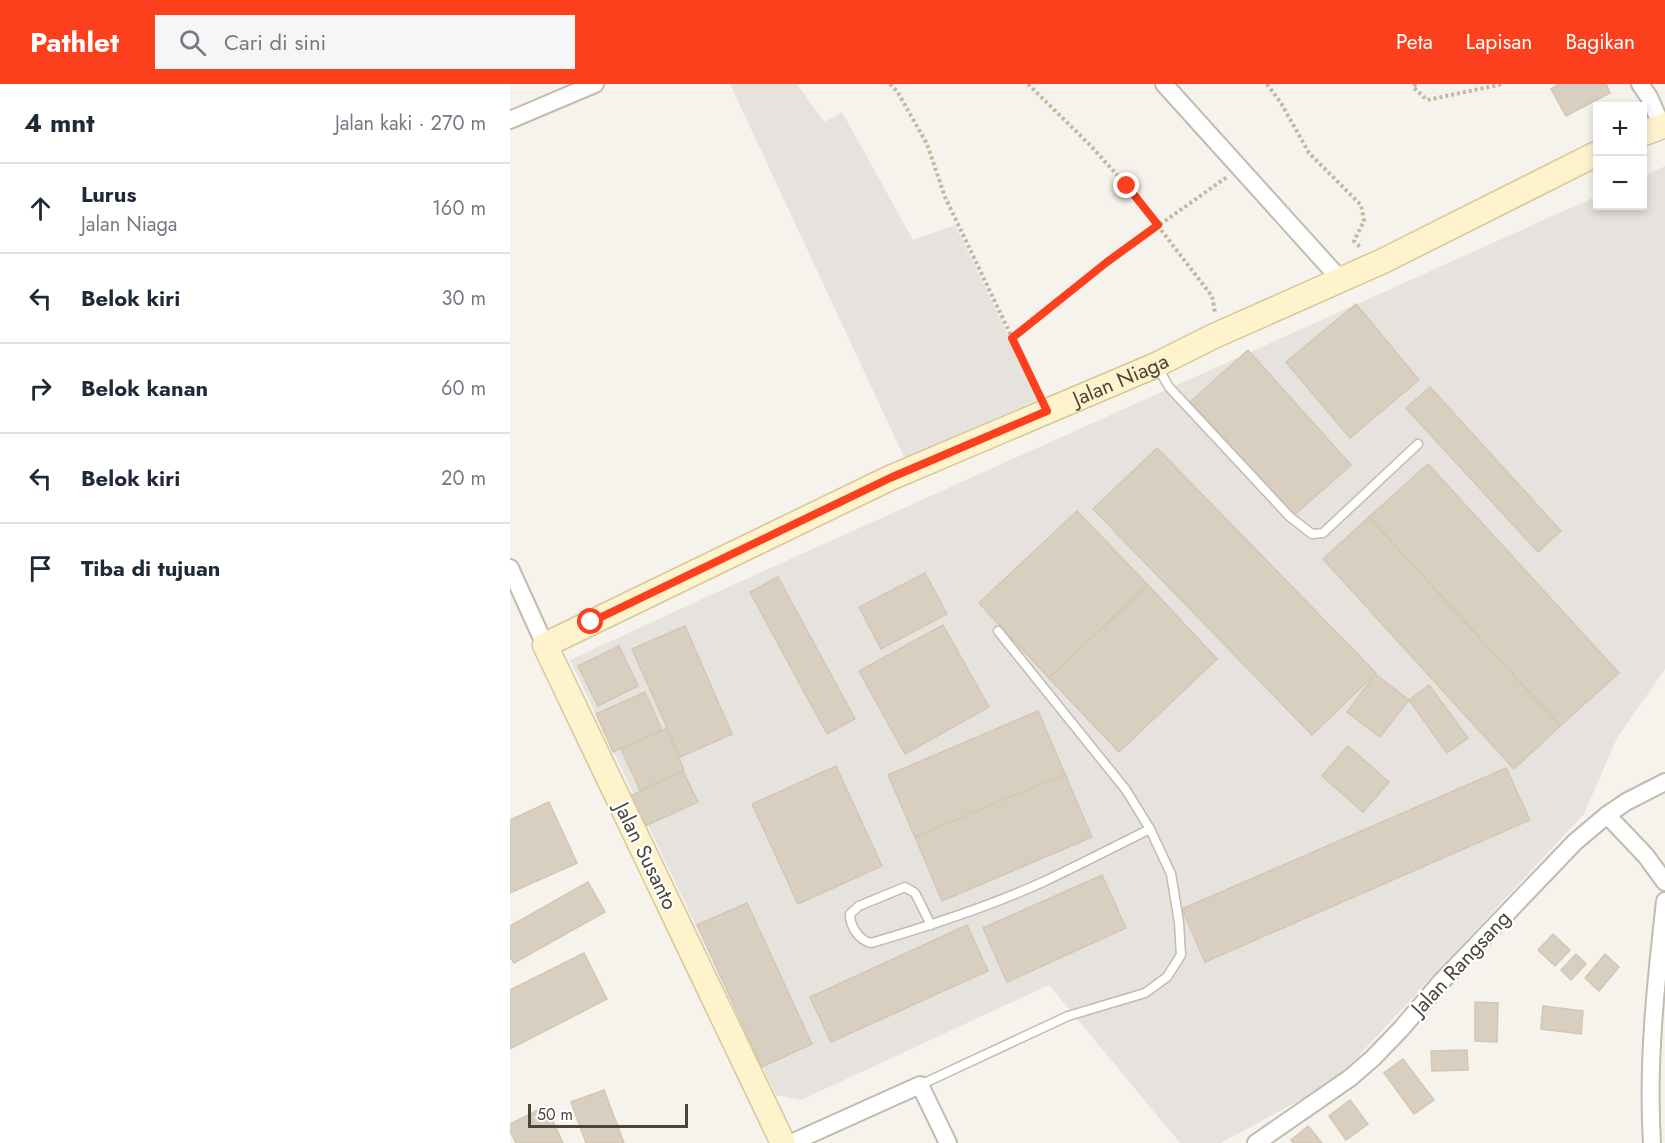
<!DOCTYPE html>
<html lang="id">
<head>
<meta charset="utf-8">
<style>
	:root { --surface:#fff; --page:#f6f6f7; --text:#1f2937; --muted:#747a83; --line:#e0e1e3; --accent:#fc3f1d }
	body { margin:0; font-family:Jost,sans-serif; background:var(--page); color:var(--text) }
	.controls { position:absolute; right:18px; top:18px; display:grid; overflow:hidden; border-radius:0px; box-shadow:0 3px 9px #0003 }
	.controls button { width:54px; height:54px; display:grid; place-items:center; padding:0; border:0; border-bottom:2px solid var(--line); background:var(--surface); color:var(--text); font:30px sans-serif }
	.scale { position:absolute; left:18px; bottom:15px; width:160px; box-sizing:border-box; padding-left:6px; border:3px solid #4b4439; border-top:0; font-size:16px; line-height:21px; white-space:nowrap; color:#4b4439; -webkit-text-stroke:4px #fff; paint-order:stroke }
	.stop { position:absolute; width:18px; height:18px; margin:-14px; border:4px solid #fc3f1d; border-radius:50%; background:#fff }
	.stop.end { background:#fc3f1d; border-color:#fff; box-shadow:0 2px 6px #0008 }
	.list { margin:0; padding:0; list-style:none }
	h2 { display:flex; justify-content:space-between; align-items:center; height:78px; margin:0; padding:0 24px; font-size:26px }
	h2 small { font-size:20px; font-weight:400; color:var(--muted) }
	.list li { display:grid; grid-template-columns:39px 1fr auto; gap:18px; align-items:center; box-sizing:border-box; height:90px; padding:0 24px; border-top:2px solid var(--line) }
	.list b { display:block; font-size:22px; white-space:nowrap }
	.list p { margin:0; font-size:20px; white-space:nowrap; color:var(--muted) }
	.list em { font-size:20px; font-style:normal; color:var(--muted) }
	.icon { flex:none; width:33px; height:33px; fill:none; stroke:currentColor; stroke-width:2; stroke-linecap:round; stroke-linejoin:round }
	.map { position:relative; flex:none; width:1155px; height:1059px; overflow:hidden }
	header { display:flex; align-items:center; gap:36px; box-sizing:border-box; height:84px; padding:0 30px; background:var(--accent); color:#fff }
	header strong { font-size:28px }
	nav { display:flex; gap:33px; margin-inline-start:auto; font-size:21px }
	.search { width:420px; height:54px; background:var(--page); display:flex; align-items:center; gap:15px; box-sizing:border-box; padding:0 21px; border-radius:0px; color:var(--muted); font-size:22px }
	main { display:flex }
	aside { flex:1; background:var(--surface) }
	.map>svg:first-child { display:block }
	.industrial { fill:#e6e2dd }
	.building { fill:#d8cfc1; stroke:#d3c7b4; stroke-width:1.5 }
	.lines { fill:none; stroke-linecap:round; stroke-linejoin:round }
	.lane-casing { stroke:#c2bbae; stroke-width:11 }
	.street-casing { stroke:#c2bbae; stroke-width:20 }
	.secondary-casing { stroke:#d6c79b; stroke-width:27 }
	.path { stroke:#c4b79f; stroke-width:4; stroke-dasharray:3 3; stroke-linecap:butt }
	.lane { stroke:#fff; stroke-width:8 }
	.street { stroke:#fff; stroke-width:16 }
	.secondary { stroke:#fff3cd; stroke-width:24 }
	.route { stroke:#fc3f1d; stroke-width:8 }
	.labels { text-anchor:middle; dominant-baseline:central; stroke-width:4.5; stroke-linejoin:round; paint-order:stroke }
	.street-label { font-size:21px; fill:#4b4439; stroke:#fff }
</style>
</head>
<body>
<header>
<strong>Pathlet</strong>
<div class="search"><svg class="icon" aria-label="search" viewBox="0 0 24 24"><circle cx="10" cy="10" r="6"/><path d="M15 15l6 6"/></svg>Cari di sini</div>
<nav><a>Peta</a><a>Lapisan</a><a>Bagikan</a></nav>
</header>
<main>
<aside>
<h2>4 mnt<small>Jalan kaki · 270 m</small></h2>
<ul class="list">
<li><svg class="icon" aria-label="ahead" viewBox="0 0 24 24"><path d="M12 20V5M6 11l6-6 6 6"/></svg><div><b>Lurus</b><p>Jalan Niaga</p></div><em>160 m</em></li>
<li><svg class="icon" aria-label="left" viewBox="0 0 24 24"><path d="M17 20v-9H6M10 6l-5 5 5 5"/></svg><div><b>Belok kiri</b></div><em>30 m</em></li>
<li><svg class="icon" aria-label="right" viewBox="0 0 24 24"><path d="M7 20v-9h11M14 6l5 5-5 5"/></svg><div><b>Belok kanan</b></div><em>60 m</em></li>
<li><svg class="icon" aria-label="left" viewBox="0 0 24 24"><path d="M17 20v-9H6M10 6l-5 5 5 5"/></svg><div><b>Belok kiri</b></div><em>20 m</em></li>
<li><svg class="icon" aria-label="arrive" viewBox="0 0 24 24"><path d="M6 21V4h12l-3 4 3 4H6"/></svg><div><b>Tiba di tujuan</b></div></li>
</ul>
</aside>
<div class="map">
<svg width="1155" height="1059" viewBox="0 0 1155 1059">
	<rect width="100%" height="100%" fill="#f6f3ec"/>
	<g class="industrial">
		<polygon points="220,0 287,0 314,38 332,28 403,156 445,141 529,315 395,375"/>
		<polygon points="1155,82 1155,585 1107,654 1074,730 825,997 711,1059 670,1059 539,901 291,1016 266,1011 60,576 205,509 1087,112 1088,122 1132,122 1133,92"/>
	</g>
	<g class="building">
		<polygon points="1049,0 1096,0 1100,9 1056,32 1041,5"/>
		<polygon points="846,220 909,296 840,354 776,278"/>
		<polygon points="738,266 841,381 783,432 680,318"/>
		<polygon points="920,303 1051,447 1028,468 896,324"/>
		<polygon points="647,364 866,589 802,651 583,425"/>
		<polygon points="918,380 1109,589 1050,642 859,433"/>
		<polygon points="567,427 638,501 539,594 469,519"/>
		<polygon points="859,433 1050,642 1004,685 813,475"/>
		<polygon points="415,489 437,530 371,565 349,523"/>
		<polygon points="268,493 345,635 317,650 240,508"/>
		<polygon points="638,501 707,575 609,668 539,594"/>
		<polygon points="433,541 479,623 395,670 349,587"/>
		<polygon points="175,542 222,650 170,673 122,565"/>
		<polygon points="109,562 128,602 88,622 68,582"/>
		<polygon points="865,590 899,616 870,653 837,628"/>
		<polygon points="919,601 958,654 937,669 899,616"/>
		<polygon points="135,608 152,646 103,668 86,630"/>
		<polygon points="528,627 555,690 405,753 378,691"/>
		<polygon points="156,645 174,686 130,706 111,665"/>
		<polygon points="838,662 879,698 853,728 812,692"/>
		<polygon points="326,682 372,782 288,820 242,720"/>
		<polygon points="996,684 1020,736 695,878 672,825"/>
		<polygon points="173,687 188,718 133,743 118,713"/>
		<polygon points="555,690 582,753 432,817 405,753"/>
		<polygon points="39,718 67,779 0,809 0,736"/>
		<polygon points="592,791 616,844 497,898 473,844"/>
		<polygon points="78,798 95,828 4,879 0,873 0,842"/>
		<polygon points="237,819 302,960 252,983 187,841"/>
		<polygon points="457,841 478,887 321,958 300,913"/>
		<polygon points="1043,850 1060,866 1045,882 1028,866"/>
		<polygon points="74,869 97,915 0,965 0,906"/>
		<polygon points="1066,870 1076,880 1061,896 1051,886"/>
		<polygon points="1095,870 1109,883 1089,907 1075,894"/>
		<polygon points="965,918 988,919 987,958 965,957"/>
		<polygon points="1033,922 1073,927 1071,950 1031,945"/>
		<polygon points="957,966 958,986 922,987 921,967"/>
		<polygon points="893,975 924,1016 904,1030 874,989"/>
		<polygon points="94,1006 114,1059 76,1059 61,1018"/>
		<polygon points="840,1016 858,1040 836,1056 819,1032"/>
		<polygon points="36,1022 53,1059 6,1059 0,1047 0,1040"/>
		<polygon points="798,1042 812,1059 784,1059 781,1056"/>
	</g>
	<g class="lines">
		<defs>
			<g id="lane">
				<polyline points="648,284 659,303 780,433 802,450 813,449 908,360"/>
				<path d="M421,841l-16,-32 -10,-6 -46,19 -9,8c0,13 9,26 21,29 58,-17 117,-36 172,-61 36,-17 71,-35 107,-53"/>
				<polyline points="410,1001 558,932 635,909 657,893 671,871 669,838 661,790 640,745 616,706 488,547"/>
			</g>
			<g id="street">
				<polyline points="654,0 830,195"/>
				<polyline points="1130,0 1139,13 1152,42"/>
				<polyline points="0,36 85,0"/>
				<polyline points="0,484 35,561"/>
				<polyline points="1097,731 1136,772 1155,798"/>
				<polyline points="281,1059 410,1001 438,1059"/>
				<polyline points="746,1059 840,994 863,974 891,945 931,898 1065,758 1097,731 1116,718 1155,698"/>
				<path d="M1142,1059c-5,-81 4,-161 13,-242"/>
			</g>
			<g id="secondary">
				<polyline points="1132,50 1155,41"/>
				<path id="s1" d="M273,1059l-238,-498 345,-167 266,-113 58,-29 169,-75 215,-108"/>
			</g>
		</defs>
		<use href="#lane" class="lane-casing"/>
		<use href="#street" class="street-casing"/>
		<use href="#secondary" class="secondary-casing"/>
		<g class="path">
			<polyline points="380,0 387,7 417,60 435,113 528,308"/>
			<polyline points="518,0 581,62 617,102 702,212 705,228"/>
			<polyline points="757,0 771,19 799,69 851,121 854,137 844,157 851,164"/>
			<polyline points="906,0 903,3 917,16 993,0"/>
			<polyline points="503,254 597,178 717,93"/>
		</g>
		<use href="#lane" class="lane"/>
		<use href="#street" class="street"/>
		<use href="#secondary" class="secondary"/>
	</g>
	<g class="lines">
		<polyline class="route" points="81,538 380,394 537,327 502,254 597,178 648,141 617,102"/>
	</g>
	<g class="labels">
		<g class="street-label">
			<text stroke="none"><textPath href="#s1" startOffset="1186">Jalan Niaga</textPath></text>
			<text transform="translate(136 772) rotate(64)">Jalan Susanto</text>
			<text transform="translate(951 879) rotate(-47)">Jalan Rangsang</text>
		</g>
	</g>
</svg>
<div class="controls">
<button>+</button>
<button>−</button>
</div>
<div class="scale">50 m</div>
<div class="stop" style="left:81px;top:538px"></div>
<div class="stop end" style="left:617px;top:102px"></div>
</div>
</main>
</body>
</html>
